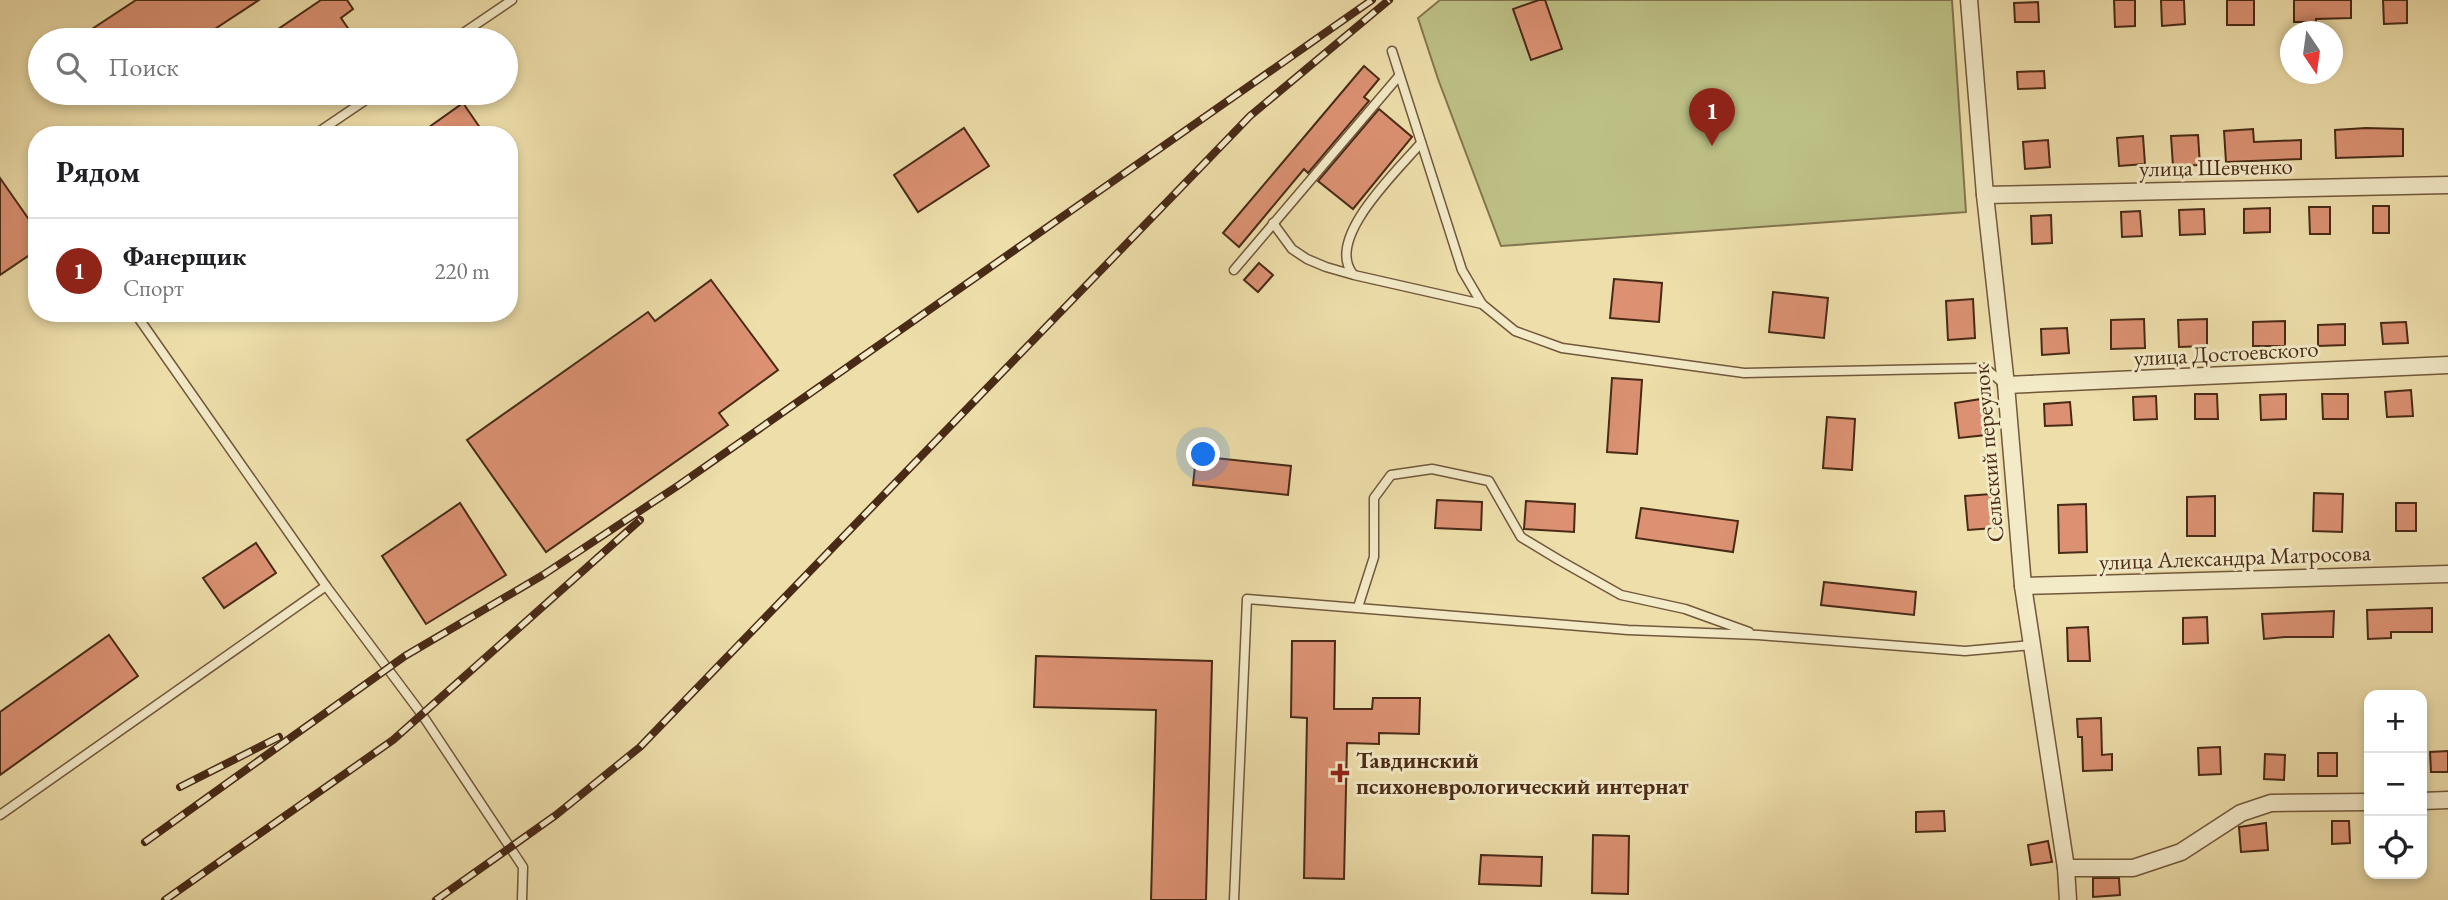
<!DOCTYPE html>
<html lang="ru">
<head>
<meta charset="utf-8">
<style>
	:root { --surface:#fff; --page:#f2f2f2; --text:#202124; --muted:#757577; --line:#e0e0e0; --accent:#8f2418 }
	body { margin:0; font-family:"EB Garamond",serif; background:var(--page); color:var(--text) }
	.controls { position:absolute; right:21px; bottom:21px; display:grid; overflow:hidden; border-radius:14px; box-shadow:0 4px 10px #0003 }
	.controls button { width:63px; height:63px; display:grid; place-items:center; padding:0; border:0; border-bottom:2px solid var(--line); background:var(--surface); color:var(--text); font:35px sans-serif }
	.compass { position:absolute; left:2280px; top:21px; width:63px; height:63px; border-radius:50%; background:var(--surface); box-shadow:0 4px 10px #0003; rotate:167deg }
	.you { position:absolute; left:1204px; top:455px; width:24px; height:24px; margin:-18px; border:5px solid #fff; border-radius:50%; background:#1a73e8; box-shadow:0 0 0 10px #1a73e833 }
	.badge { display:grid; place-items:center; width:46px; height:46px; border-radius:50%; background:var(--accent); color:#fff; font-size:23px; font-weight:700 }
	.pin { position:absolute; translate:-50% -58px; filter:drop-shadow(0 2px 4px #0008) }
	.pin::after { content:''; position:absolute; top:37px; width:24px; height:21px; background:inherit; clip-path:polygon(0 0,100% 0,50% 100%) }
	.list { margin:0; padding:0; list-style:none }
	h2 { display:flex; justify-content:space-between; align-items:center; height:91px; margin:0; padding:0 28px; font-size:30px }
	h2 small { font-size:23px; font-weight:400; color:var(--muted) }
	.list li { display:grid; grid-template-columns:46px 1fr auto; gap:21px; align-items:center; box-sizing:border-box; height:105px; padding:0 28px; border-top:2px solid var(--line) }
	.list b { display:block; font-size:26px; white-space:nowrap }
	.list p { margin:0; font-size:23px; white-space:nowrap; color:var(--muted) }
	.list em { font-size:23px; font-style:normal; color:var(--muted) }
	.icon { flex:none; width:38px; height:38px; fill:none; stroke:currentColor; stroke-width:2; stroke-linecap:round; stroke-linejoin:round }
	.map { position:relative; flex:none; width:2448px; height:900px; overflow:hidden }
	.search { position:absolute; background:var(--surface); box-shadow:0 4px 10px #0003; left:28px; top:28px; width:490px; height:77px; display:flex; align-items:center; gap:18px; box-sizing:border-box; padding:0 24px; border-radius:38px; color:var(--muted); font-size:26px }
	.panel { position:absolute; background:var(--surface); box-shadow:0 4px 10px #0003; left:28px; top:126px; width:490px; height:196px; border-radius:28px }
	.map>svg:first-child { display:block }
	.green { fill:#bdc085; stroke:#83754e; stroke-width:2 }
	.building { fill:#db9172; stroke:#492a16; stroke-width:2 }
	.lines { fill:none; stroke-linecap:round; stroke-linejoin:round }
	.lane-casing { stroke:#72573b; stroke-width:11 }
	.street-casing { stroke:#72573b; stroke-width:19 }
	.lane { stroke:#f3eac8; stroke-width:8 }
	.street { stroke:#f3eac8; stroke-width:16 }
	.rail-casing { stroke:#492a16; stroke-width:8 }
	.rail { stroke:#f3eac8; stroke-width:5; stroke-dasharray:16; stroke-linecap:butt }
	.poi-dot { fill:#8f2418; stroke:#f3eac8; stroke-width:2.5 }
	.labels { text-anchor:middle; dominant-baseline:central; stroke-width:6; stroke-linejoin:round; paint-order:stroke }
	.street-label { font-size:23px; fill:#492a16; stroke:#f3eac8 }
	.poi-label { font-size:23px; font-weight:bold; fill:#492a16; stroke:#f3eac8; text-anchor:start }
</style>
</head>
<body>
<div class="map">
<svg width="2448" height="900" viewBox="0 0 2448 900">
	<rect width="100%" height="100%" fill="#eddeaa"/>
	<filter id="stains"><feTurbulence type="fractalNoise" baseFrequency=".00286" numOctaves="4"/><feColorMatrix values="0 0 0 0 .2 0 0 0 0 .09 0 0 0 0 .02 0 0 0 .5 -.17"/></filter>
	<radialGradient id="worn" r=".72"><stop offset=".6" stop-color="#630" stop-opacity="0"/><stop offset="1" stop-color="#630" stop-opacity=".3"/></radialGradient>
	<polygon class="green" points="1440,0 1952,0 1966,212 1501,246 1438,79 1418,18"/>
	<g class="building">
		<polygon points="136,0 259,0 198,40 100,40 92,29"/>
		<polygon points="321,0 347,0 353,9 341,18 356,40 262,40"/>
		<polygon points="1539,0 1545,0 1562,49 1531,60 1513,9"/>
		<polygon points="2114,0 2135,0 2135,26 2115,27"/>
		<polygon points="2161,0 2184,0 2185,24 2162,26"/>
		<rect x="2227" y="0" width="27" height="25"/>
		<polygon points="2294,0 2351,0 2351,18 2316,19 2316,22 2294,22"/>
		<polygon points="2383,0 2407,0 2407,23 2384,24"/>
		<polygon points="2038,2 2039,22 2015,22 2014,3"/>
		<polygon points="1364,66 1379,79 1364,97 1369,101 1308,173 1304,169 1239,247 1223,233"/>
		<polygon points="2044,71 2045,88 2018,89 2017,72"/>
		<polygon points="463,103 485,135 418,135"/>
		<polygon points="1379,109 1412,137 1353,209 1318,181"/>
		<polygon points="964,128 989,166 918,212 894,175"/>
		<polygon points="2366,128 2403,129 2403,156 2336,158 2335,130"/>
		<polygon points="2253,129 2254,142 2301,140 2301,159 2226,162 2224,131"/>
		<polygon points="2198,135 2200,165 2173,166 2171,136"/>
		<polygon points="2143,136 2145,164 2119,166 2117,138"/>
		<polygon points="2048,140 2050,167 2025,169 2023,142"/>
		<polygon points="0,178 37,231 37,250 0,275"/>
		<rect x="2373" y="206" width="16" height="27"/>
		<polygon points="2309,207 2330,207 2330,234 2310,234"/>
		<polygon points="2270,208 2270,232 2244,233 2244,209"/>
		<polygon points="2204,209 2205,234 2180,235 2179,210"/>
		<polygon points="2140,211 2142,236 2122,237 2121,212"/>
		<polygon points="2051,215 2052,243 2032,244 2031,216"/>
		<polygon points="1259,263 1273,275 1258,292 1244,280"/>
		<polygon points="1614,279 1662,283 1659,322 1610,318"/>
		<polygon points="711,280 778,370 719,413 728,425 546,552 467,440 648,312 655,321"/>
		<polygon points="1773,292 1828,298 1824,338 1769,332"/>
		<polygon points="1973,299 1975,338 1948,340 1946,301"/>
		<polygon points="2144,319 2145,348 2111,349 2111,320"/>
		<polygon points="2207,319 2207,346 2179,347 2178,320"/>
		<polygon points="2285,321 2285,346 2253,346 2253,322"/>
		<polygon points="2406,322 2408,343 2383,344 2381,323"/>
		<polygon points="2345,324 2345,345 2318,346 2318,325"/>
		<polygon points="2067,328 2069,353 2042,355 2041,329"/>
		<polygon points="1612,378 1642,380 1637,454 1607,452"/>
		<polygon points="2411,390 2413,416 2387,417 2385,392"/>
		<polygon points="2195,394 2217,394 2218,419 2195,419"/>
		<polygon points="2286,394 2286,419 2261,420 2260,395"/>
		<polygon points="2322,394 2348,394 2348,419 2323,419"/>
		<polygon points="2156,396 2157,419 2134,420 2133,397"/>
		<polygon points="1981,399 1986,435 1959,438 1955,403"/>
		<polygon points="2070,402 2072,425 2045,426 2044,404"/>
		<polygon points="1827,417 1855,419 1852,470 1823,468"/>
		<polygon points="1196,456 1291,466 1288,495 1193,485"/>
		<polygon points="2314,493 2343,494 2342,532 2313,531"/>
		<polygon points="1991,494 1994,528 1968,530 1965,496"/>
		<polygon points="2215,496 2215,536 2187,536 2187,497"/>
		<polygon points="1437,500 1482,502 1481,530 1435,528"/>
		<polygon points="1526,501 1575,504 1574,532 1524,529"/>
		<polygon points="460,503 506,575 426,624 382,556"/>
		<rect x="2396" y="503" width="20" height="28"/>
		<polygon points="2086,504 2087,552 2059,553 2058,505"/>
		<polygon points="1641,508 1738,521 1733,552 1636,538"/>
		<polygon points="256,543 276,573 224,608 203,578"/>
		<polygon points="1824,582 1916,592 1914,615 1821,605"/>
		<polygon points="2432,608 2432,632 2391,632 2391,638 2368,639 2367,610"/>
		<polygon points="2334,611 2333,637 2285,637 2264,639 2262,614"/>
		<polygon points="2207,617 2208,643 2183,644 2183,618"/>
		<polygon points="2088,627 2090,661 2068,661 2067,628"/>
		<polygon points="109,635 138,676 0,775 0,712"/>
		<polygon points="1292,641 1335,641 1334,709 1372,709 1373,698 1420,698 1419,734 1379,733 1379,744 1347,743 1344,879 1304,878 1307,718 1291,717"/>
		<polygon points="1036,656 1212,661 1206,900 1151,900 1156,710 1034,707"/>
		<polygon points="2101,718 2102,755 2112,754 2112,770 2083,771 2082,737 2078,737 2077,719"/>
		<polygon points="2220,747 2221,774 2199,775 2198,748"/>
		<polygon points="2448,751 2448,772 2431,772 2430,752"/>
		<rect x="2318" y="753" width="19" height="23"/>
		<polygon points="2265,754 2285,755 2284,780 2264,779"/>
		<polygon points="1944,811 1945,831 1916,832 1916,812"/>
		<polygon points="2332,821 2349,821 2350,843 2332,844"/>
		<polygon points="2266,823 2268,850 2241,852 2239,827"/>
		<polygon points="1593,835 1629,836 1628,894 1592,893"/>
		<polygon points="2048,841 2052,862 2031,865 2028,845"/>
		<polygon points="1481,855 1542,857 1541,886 1479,884"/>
		<polygon points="2093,878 2119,878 2120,895 2093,897"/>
	</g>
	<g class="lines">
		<defs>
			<g id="lane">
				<polyline points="453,40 512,0"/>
				<polyline points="1392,51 1462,270 1482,304 1515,331 1562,348 1744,373 1985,368 2003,383"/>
				<polyline points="314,135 376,93"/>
				<polyline points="1273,223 1292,249 1307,259 1326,267 1354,275 1482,304"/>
				<polyline points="1234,270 1399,76"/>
				<path d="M1353,274c-29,-35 45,-104 68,-131"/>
				<polyline points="135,313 326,586 423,716 523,867 522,900"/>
				<polyline points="1358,607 1374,557 1374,498 1391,475 1432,469 1489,481 1521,537 1559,560 1621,595 1685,609 1749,632"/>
				<polyline points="0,815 326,586"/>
				<polyline points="1234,900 1247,599 1628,630 1758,635 1965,651 2032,645"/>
			</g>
			<g id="street">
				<polyline points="1969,0 1985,195 2006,385 2023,586 2066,868 2068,900"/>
				<polyline points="1985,195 2448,185"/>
				<polyline points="2006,385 2448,365"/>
				<polyline points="2023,586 2448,574"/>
				<polyline points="2422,801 2448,800"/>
				<polyline points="2066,868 2133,868 2181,852 2241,813 2271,803 2369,802"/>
			</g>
		</defs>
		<use href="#lane" class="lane-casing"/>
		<use href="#street" class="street-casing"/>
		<use href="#lane" class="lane"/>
		<use href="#street" class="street"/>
		<defs>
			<g id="rail">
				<polyline points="180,787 279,737"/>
				<polyline points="145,842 405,656 543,575 679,485 1372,0"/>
				<polyline points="165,900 393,740 640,520"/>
				<polyline points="436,900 556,815 640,747 1250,116 1389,0"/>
			</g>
		</defs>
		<use href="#rail" class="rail-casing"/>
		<use href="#rail" class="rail"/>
	</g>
	<path class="poi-dot" d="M1336.5 762.5h7v7h7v7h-7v7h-7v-7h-7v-7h7z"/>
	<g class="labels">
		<g class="street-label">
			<text transform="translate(2216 167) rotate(-1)">улица Шевченко</text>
			<text transform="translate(2226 353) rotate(-3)">улица Достоевского</text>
			<text transform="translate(1988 453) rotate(-95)">Сельский переулок</text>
			<text transform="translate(2235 557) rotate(-2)">улица Александра Матросова</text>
		</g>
		<g class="poi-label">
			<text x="1356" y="760">Тавдинский<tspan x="1356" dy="26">психоневрологический интернат</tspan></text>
		</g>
	</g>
	<rect width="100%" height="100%" filter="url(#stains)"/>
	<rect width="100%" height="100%" fill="url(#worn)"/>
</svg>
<div class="controls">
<button>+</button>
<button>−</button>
<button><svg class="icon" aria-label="locate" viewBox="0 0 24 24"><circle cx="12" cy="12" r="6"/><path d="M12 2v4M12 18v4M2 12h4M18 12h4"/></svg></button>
</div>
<svg class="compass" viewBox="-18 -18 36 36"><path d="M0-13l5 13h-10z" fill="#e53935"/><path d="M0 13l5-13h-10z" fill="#757577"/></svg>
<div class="you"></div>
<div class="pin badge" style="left:1712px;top:146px">1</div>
<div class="search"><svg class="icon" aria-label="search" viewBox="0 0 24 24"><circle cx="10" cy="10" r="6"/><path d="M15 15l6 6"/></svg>Поиск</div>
<section class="panel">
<h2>Рядом<small></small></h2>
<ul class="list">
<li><span class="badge">1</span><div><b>Фанерщик</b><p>Спорт</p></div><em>220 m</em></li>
</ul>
</section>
</div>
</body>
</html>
